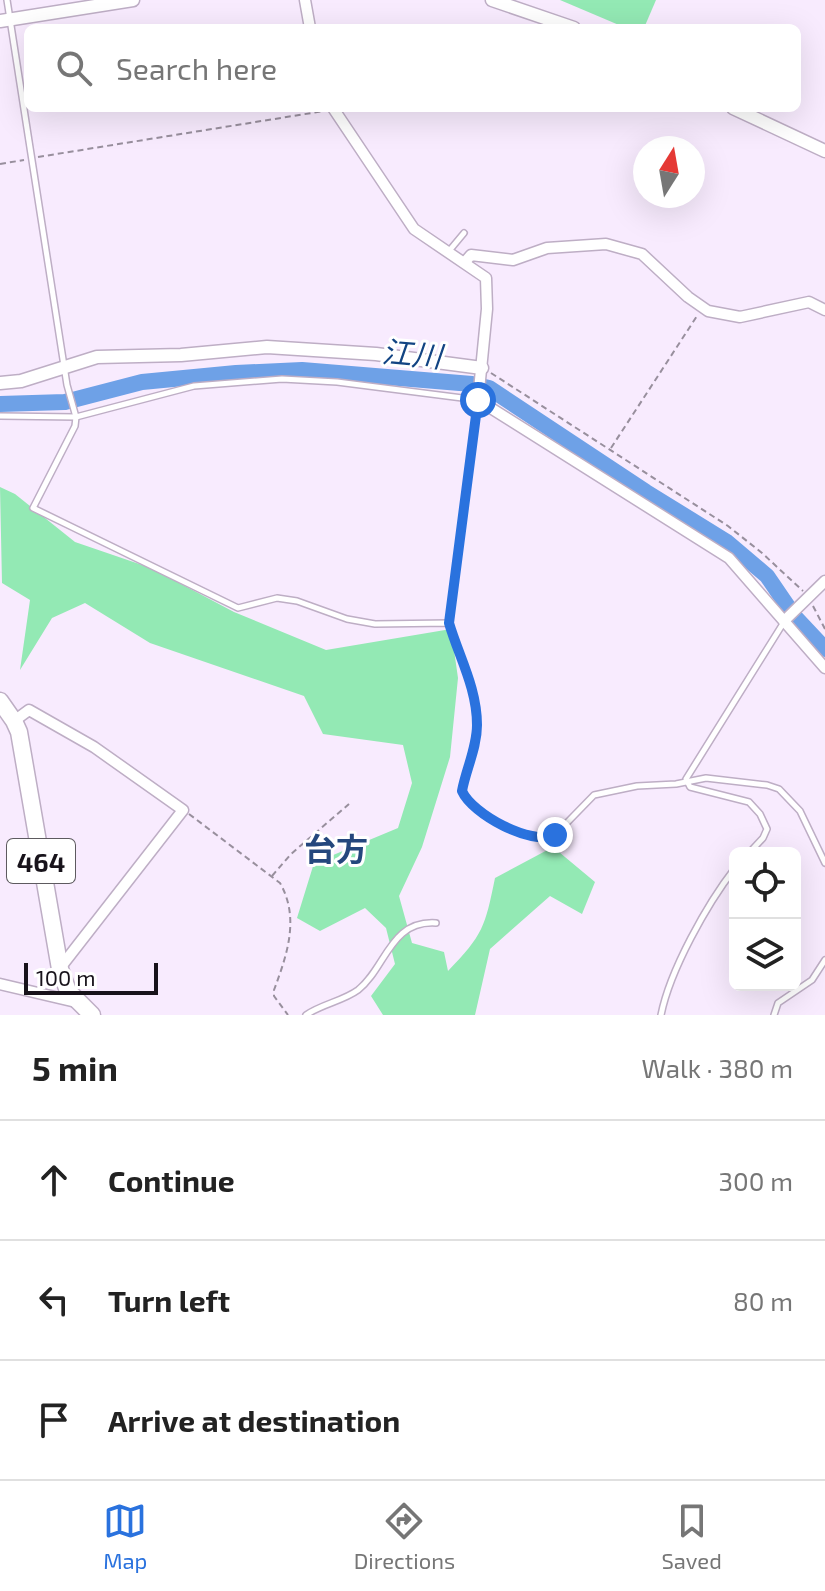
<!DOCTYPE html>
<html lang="en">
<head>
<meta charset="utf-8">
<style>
	:root { --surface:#fff; --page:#f6f6f6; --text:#222; --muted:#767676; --line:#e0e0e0; --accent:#2a72de }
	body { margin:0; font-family:"Exo 2","Noto Sans JP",sans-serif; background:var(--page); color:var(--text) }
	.controls { position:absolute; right:24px; bottom:24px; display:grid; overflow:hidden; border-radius:12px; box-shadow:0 8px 32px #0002 }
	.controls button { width:72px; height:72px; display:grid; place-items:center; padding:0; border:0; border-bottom:2px solid var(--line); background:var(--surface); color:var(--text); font:40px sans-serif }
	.compass { position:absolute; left:633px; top:136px; width:72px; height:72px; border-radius:50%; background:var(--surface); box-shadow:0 8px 32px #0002; rotate:11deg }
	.scale { position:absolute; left:24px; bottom:20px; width:134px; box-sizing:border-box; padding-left:8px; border:4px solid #18131b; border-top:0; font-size:22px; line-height:28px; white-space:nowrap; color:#18131b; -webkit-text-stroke:6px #fff; paint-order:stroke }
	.stop { position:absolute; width:24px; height:24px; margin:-18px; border:6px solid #2a72de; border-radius:50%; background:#fff }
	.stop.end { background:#2a72de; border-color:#fff; box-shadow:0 2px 8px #0008 }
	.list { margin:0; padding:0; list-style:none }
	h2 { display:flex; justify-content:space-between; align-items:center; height:104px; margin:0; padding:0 32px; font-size:34px }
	h2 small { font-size:26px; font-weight:400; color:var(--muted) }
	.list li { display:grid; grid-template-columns:52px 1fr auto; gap:24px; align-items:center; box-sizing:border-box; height:120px; padding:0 32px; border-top:2px solid var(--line) }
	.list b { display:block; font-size:30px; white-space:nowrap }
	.list em { font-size:26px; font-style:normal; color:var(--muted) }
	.icon { flex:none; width:44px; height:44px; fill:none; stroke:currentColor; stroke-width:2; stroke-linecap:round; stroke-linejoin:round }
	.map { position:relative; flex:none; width:825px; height:1015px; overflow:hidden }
	.search { position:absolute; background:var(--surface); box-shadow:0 8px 32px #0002; left:24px; right:24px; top:24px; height:88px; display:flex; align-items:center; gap:20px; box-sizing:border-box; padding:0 28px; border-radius:12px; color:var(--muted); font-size:30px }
	.sheet { height:464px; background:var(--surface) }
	nav { display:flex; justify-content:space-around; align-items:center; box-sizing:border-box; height:112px; border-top:2px solid var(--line); background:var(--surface); font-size:22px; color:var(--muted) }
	nav a { display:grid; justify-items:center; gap:4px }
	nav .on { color:var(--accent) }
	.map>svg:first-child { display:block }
	.green { fill:#93e9b4 }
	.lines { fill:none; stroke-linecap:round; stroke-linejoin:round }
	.river { stroke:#6ea1e7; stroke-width:16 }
	.service-casing { stroke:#beaec5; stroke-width:8 }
	.minor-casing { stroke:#beaec5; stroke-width:13 }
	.tertiary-casing { stroke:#beaec5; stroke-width:15 }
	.trunk-casing { stroke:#beaec5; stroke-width:19 }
	.path { stroke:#988f9d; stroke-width:2; stroke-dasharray:6 4; stroke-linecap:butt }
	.service { stroke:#fff; stroke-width:5 }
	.minor { stroke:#fff; stroke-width:10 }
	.tertiary { stroke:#fff; stroke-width:12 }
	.trunk { stroke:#fff; stroke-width:16 }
	.route { stroke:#2a72de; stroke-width:10 }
	.labels { text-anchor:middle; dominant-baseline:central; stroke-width:6; stroke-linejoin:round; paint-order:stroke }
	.shield { fill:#fff; stroke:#5d5a5f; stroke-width:2 }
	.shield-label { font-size:26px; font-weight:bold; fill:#18131b }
	.water-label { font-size:30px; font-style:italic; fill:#124483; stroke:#fff }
	.quarter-label { font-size:32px; font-weight:bold; fill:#24477d; stroke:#fff }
</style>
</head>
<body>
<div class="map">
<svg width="825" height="1015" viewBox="0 0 825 1015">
	<rect width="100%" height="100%" fill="#f8ebfe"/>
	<g class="green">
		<polygon points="560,0 656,0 644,28 626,28"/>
		<path d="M0,487l15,7 60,48 76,26 83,44 92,38 125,-21 7,49 -8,79 -28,90 -23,49 13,47 32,9 4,19c35,-36 37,-44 47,-93l58,-31 42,35 -13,32 -32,-18 -60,53 -15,66h-92l-12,-19 24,-32 -9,-36 -21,-20 -45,23 -23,-13 17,-55 84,-35 14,-45 -9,-38 -80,-11 -19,-38 -154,-53 -65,-40 -33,15 -32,52 10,-70 -28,-17z"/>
	</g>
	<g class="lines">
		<polyline class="river" points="0,404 65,402 142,382 236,373 302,370 472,384 489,388 646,492 727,542 767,576 795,617 825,649"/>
		<defs>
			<g id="service">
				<path d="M7,0l60,385 9,32 -1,9 -42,82 205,100 39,-10 20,3 50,18 28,5 74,-1c10,34 28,65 28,102 -1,23 -11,44 -15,66 10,24 69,55 93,44l39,-40 43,-9 39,-2 30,-6 61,7 12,4 21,22 25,52"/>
				<polyline points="449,251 464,233"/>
				<polyline points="0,416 76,417 194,386 282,379 337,382 478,400 449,623"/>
				<polyline points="749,853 763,838 767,829 760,814 749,802 690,787 686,779 784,622"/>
				<path d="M306,1015c16,-11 37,-14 52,-25 28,-22 32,-70 78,-67"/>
				<path d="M661,1015c9,-45 46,-111 74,-147"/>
				<polyline points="774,1015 778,1003 812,980 825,960"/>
			</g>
			<g id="minor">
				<polyline points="305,0 310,28"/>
				<polyline points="333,108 414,229 486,278 487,309 478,400 729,558 825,668"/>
				<polyline points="465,262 471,255 513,260 547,248 606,244 642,254 688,297 708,311 740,317 809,302 825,310"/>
				<polyline points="784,621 825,581"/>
				<polyline points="14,721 29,710 94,747 183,810 60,968"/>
				<polyline points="0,984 76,1002"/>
			</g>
			<g id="tertiary">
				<polyline points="492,0 574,28"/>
				<polyline points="0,21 133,0"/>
				<polyline points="733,108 825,151"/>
				<polyline points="0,383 21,381 97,357 181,355 267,347 376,354 482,368"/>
			</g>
			<polyline id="trunk" points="0,701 14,721 19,732 60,969 68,991 92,1015"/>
		</defs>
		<use href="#service" class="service-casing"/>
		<use href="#minor" class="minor-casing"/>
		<use href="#tertiary" class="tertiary-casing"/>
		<use href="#trunk" class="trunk-casing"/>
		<g class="path">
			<polyline points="38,157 324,111"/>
			<polyline points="0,164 24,160"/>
			<polyline points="491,373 728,526 762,553 803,591"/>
			<polyline points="611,448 697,316"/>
			<polyline points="813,606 825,629"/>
			<path d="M189,814l91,69c20,35 7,72 -6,107v6l14,19"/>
			<polyline points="272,876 291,854 349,804"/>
		</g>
		<use href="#service" class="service"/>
		<use href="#minor" class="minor"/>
		<use href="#tertiary" class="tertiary"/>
		<use href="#trunk" class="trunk"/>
	</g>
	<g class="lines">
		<path class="route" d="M478,400l-29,223c10,34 28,65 28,102 0,23 -11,44 -15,66 10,23 69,55 93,44"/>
	</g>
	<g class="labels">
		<rect class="shield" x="7" y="839" width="68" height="44" rx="6"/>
		<g class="shield-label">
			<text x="41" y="861">464</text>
		</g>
		<g class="water-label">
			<text transform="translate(412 353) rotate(5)">江川</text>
		</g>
		<g class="quarter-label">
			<text x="336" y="848">台方</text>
		</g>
	</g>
</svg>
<div class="controls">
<button><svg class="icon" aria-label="locate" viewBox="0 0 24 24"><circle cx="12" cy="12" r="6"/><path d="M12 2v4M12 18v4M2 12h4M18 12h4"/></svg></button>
<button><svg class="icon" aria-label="layers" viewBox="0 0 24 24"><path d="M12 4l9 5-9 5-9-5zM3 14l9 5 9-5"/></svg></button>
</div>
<svg class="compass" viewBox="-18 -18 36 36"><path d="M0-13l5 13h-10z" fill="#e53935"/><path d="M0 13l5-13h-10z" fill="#767676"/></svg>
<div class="scale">100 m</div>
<div class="stop" style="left:478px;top:400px"></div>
<div class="stop end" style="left:555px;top:835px"></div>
<div class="search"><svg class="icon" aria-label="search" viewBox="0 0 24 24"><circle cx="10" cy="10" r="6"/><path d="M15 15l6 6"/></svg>Search here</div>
</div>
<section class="sheet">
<h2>5 min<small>Walk · 380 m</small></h2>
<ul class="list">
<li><svg class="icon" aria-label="ahead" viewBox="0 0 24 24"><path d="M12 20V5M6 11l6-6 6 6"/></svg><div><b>Continue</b></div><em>300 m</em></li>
<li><svg class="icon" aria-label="left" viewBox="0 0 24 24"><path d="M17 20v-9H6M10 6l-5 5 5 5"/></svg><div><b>Turn left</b></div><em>80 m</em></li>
<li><svg class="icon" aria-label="arrive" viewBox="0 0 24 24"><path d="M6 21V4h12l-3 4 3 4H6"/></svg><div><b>Arrive at destination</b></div></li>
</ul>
</section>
<nav>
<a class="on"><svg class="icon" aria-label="map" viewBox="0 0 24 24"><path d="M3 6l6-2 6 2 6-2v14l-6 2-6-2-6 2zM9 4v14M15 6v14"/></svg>Map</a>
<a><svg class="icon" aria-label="directions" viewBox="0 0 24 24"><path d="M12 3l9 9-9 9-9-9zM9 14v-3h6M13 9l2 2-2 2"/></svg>Directions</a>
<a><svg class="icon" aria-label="saved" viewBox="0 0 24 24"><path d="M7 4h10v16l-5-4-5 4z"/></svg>Saved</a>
</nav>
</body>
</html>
